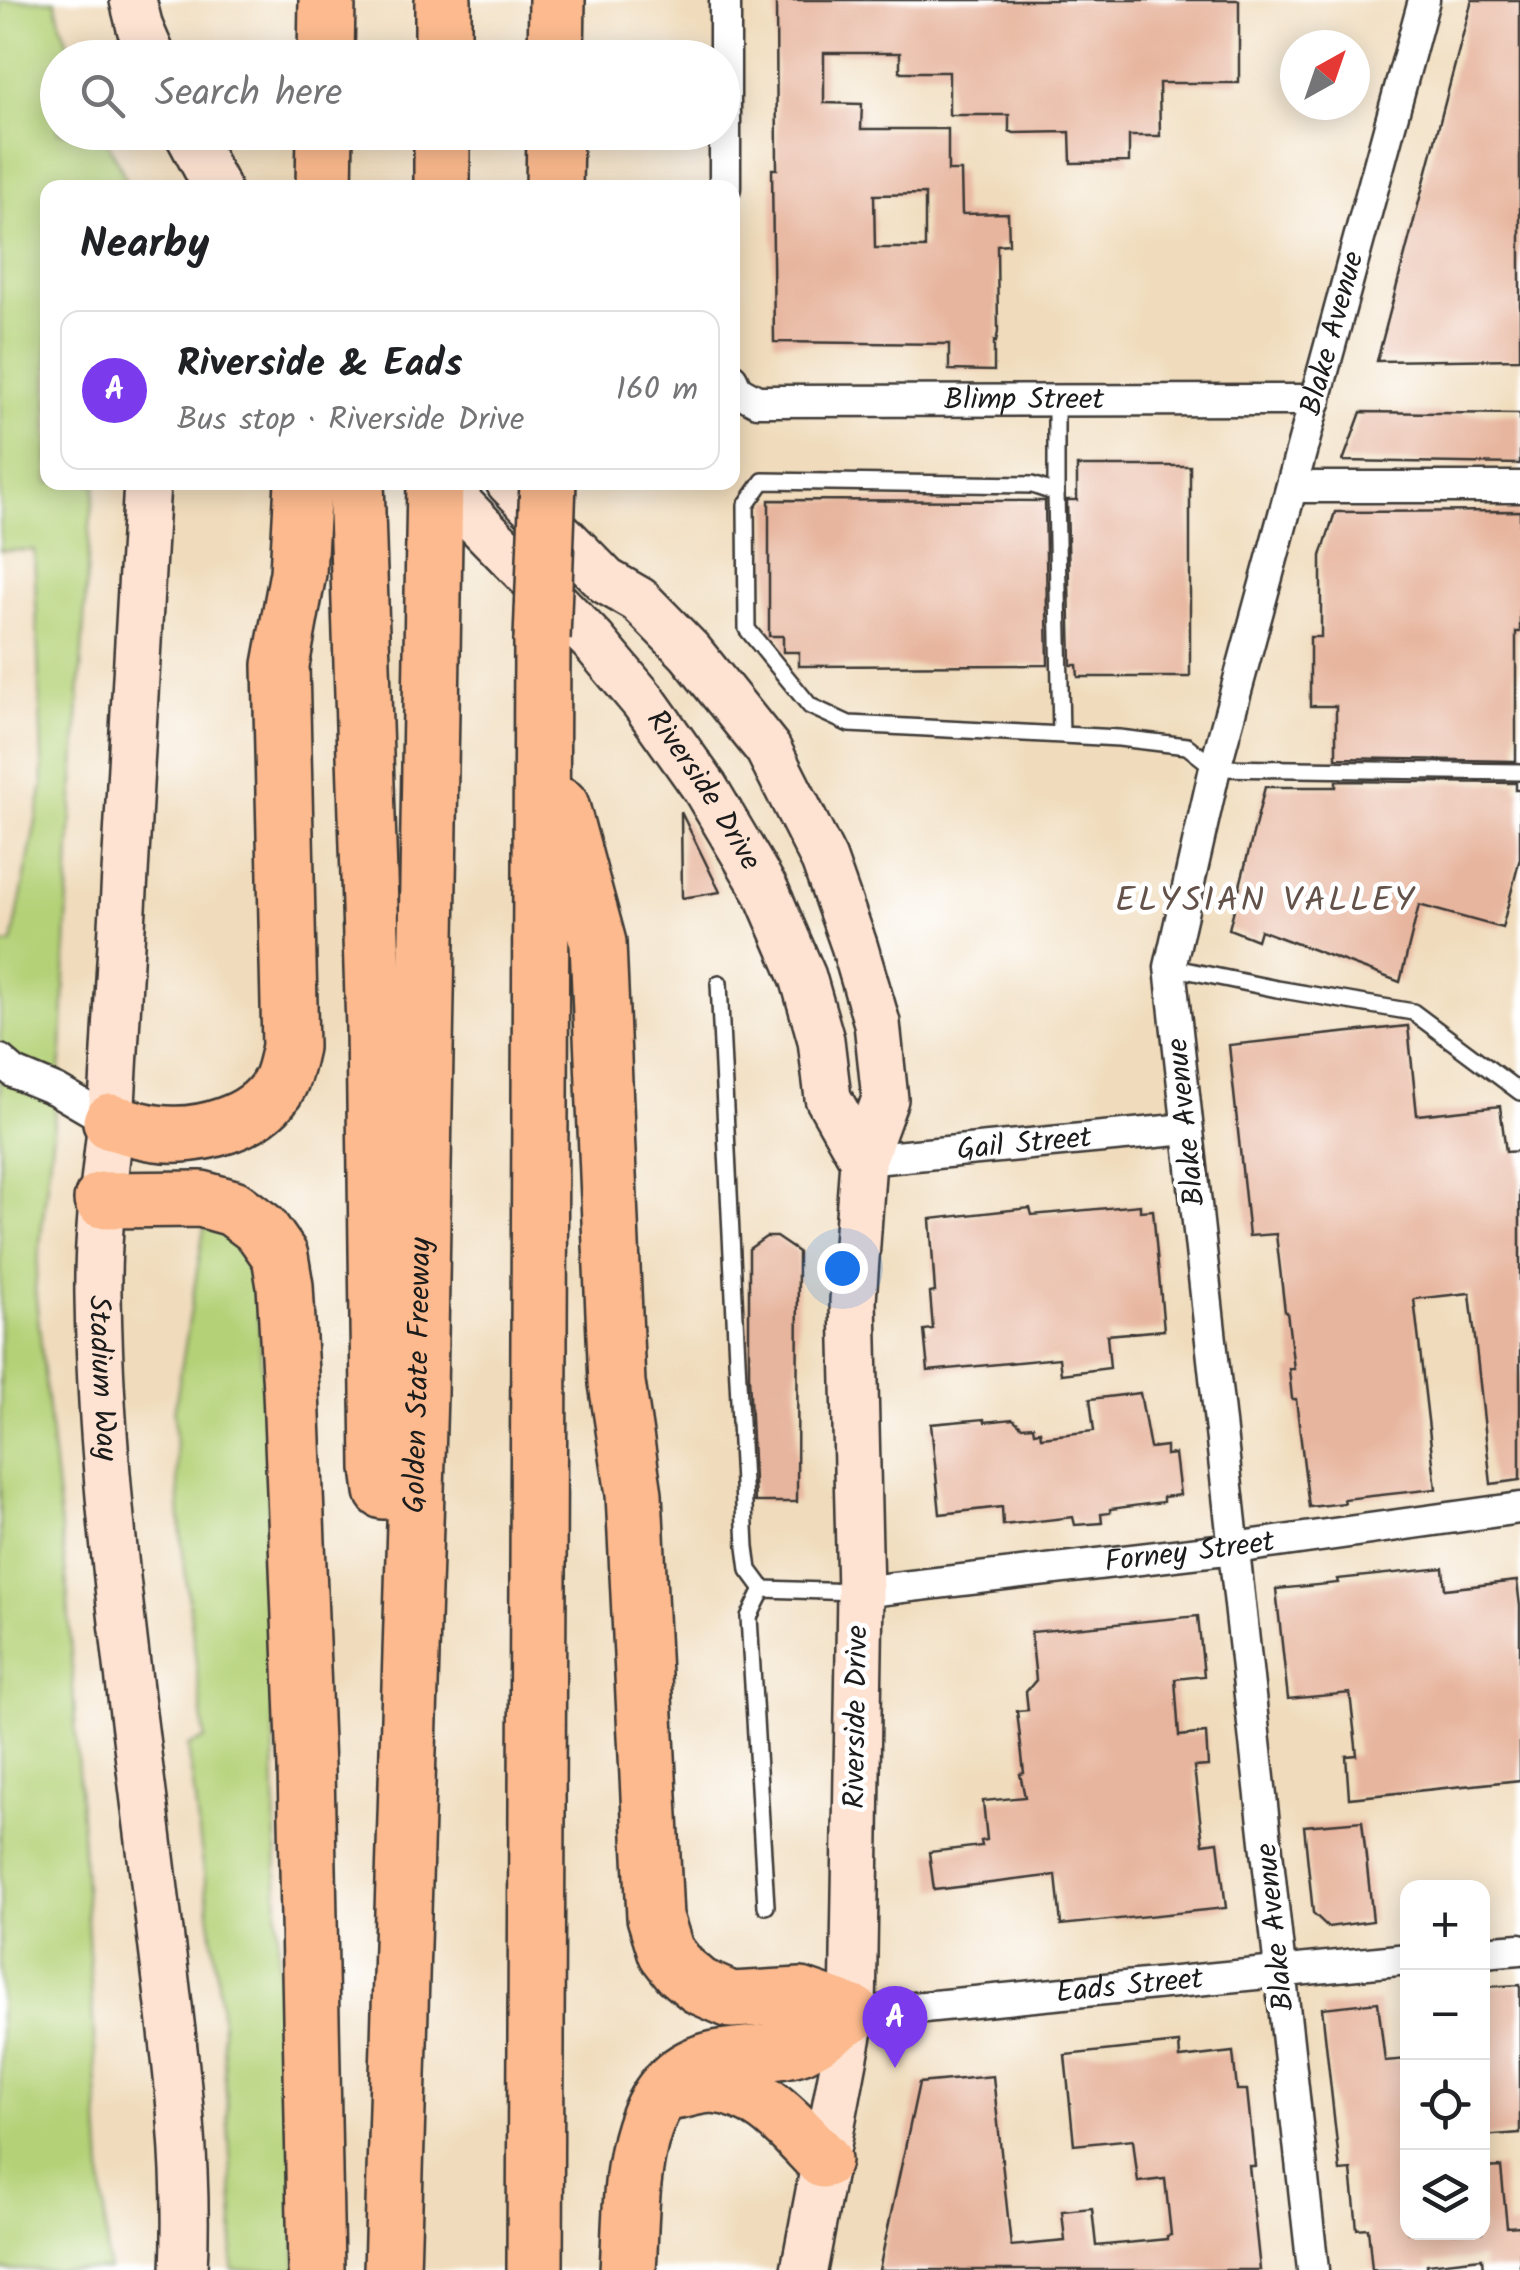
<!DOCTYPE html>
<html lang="en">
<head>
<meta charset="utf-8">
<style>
	:root { --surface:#fff; --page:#f6f6f6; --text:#202124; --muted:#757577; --line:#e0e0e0; --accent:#7c3aed }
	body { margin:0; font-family:Kalam,sans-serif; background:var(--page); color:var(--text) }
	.controls { position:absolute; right:30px; bottom:30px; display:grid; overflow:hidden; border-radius:20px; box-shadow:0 5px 25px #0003 }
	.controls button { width:90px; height:90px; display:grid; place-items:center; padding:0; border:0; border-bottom:2px solid var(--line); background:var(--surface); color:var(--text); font:50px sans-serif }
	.compass { position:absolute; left:1280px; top:30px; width:90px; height:90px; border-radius:50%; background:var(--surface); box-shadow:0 5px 25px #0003; rotate:40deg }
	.you { position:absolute; left:842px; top:1268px; width:35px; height:35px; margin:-25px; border:8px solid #fff; border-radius:50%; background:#1a73e8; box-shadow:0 0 0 15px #1a73e833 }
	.badge { display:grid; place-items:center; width:65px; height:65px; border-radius:50%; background:var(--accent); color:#fff; font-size:32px; font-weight:700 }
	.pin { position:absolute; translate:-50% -82px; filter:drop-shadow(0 2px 5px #0008) }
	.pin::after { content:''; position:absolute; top:52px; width:35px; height:30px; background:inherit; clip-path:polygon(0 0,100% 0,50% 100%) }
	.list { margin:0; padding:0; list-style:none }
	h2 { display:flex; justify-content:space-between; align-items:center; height:130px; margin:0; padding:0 40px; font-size:42px }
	h2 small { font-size:32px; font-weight:400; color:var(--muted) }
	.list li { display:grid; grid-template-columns:65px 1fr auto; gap:30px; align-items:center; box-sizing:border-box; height:160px; margin:0 20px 20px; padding:0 20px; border:2px solid var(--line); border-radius:20px }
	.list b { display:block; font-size:38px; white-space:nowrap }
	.list p { margin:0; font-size:32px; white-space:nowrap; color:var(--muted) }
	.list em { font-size:32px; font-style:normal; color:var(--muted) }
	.icon { flex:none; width:55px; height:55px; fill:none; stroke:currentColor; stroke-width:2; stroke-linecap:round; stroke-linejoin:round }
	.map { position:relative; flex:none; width:1520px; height:2270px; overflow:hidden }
	.search { position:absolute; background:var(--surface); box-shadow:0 5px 25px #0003; left:40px; top:40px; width:700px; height:110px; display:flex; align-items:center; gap:25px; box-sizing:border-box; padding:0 35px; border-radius:55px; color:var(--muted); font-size:38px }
	.panel { position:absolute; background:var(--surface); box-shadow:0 5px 25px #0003; left:40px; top:180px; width:700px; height:310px; border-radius:20px }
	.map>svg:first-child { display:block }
	.green { fill:#b4d177; stroke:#68764a; stroke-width:2.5 }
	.building { fill:#e7b59e; fill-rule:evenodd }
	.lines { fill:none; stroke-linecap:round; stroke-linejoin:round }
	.lane-casing { stroke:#3c3934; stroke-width:20 }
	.street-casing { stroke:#3c3934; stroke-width:35 }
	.secondary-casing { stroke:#3c3934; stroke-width:50 }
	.highway-casing { stroke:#3c3934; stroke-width:60 }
	.lane { stroke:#fff; stroke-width:15 }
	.street { stroke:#fff; stroke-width:30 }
	.secondary { stroke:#fee3d2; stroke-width:45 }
	.highway { stroke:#fcba8e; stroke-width:55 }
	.highway-bridge-casing { stroke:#3c3934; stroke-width:60; stroke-linecap:butt }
	.highway-bridge { stroke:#fcba8e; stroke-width:55 }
	.labels { text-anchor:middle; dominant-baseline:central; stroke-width:9; stroke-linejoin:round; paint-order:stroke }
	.street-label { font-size:30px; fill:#1c1c1c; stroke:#fff }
	.quarter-label { font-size:35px; letter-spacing:2.5px; fill:#63524a; stroke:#fff }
</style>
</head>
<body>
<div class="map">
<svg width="1520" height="2270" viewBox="0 0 1520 2270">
	<rect width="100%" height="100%" fill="#fff"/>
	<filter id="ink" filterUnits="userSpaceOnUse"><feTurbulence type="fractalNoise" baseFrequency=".01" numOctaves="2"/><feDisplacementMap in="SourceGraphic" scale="20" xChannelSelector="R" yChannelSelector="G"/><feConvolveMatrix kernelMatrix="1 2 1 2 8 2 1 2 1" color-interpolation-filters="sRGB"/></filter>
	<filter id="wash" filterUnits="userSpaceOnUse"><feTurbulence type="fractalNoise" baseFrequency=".0048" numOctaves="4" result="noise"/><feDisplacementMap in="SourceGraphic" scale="40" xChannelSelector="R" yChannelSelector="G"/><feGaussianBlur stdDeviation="2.25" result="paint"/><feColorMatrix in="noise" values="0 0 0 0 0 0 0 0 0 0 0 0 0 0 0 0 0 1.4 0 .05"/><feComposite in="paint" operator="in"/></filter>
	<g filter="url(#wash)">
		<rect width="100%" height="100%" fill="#f0dcbc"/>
		<g class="green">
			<polygon points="0,0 55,0 61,24 73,57 58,58 58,132 103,133 130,187 48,188 48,482 96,483 90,526 70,847 62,1051 35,1289 67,1585 108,2270 0,2270 0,945 12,943 43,785 34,550 0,551"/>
			<polygon points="204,1228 227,1233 255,1267 268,1457 280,2023 295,2160 297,2270 232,2270 234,2219 220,1998 188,1746 205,1739 181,1536 174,1413"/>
		</g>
		<g id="blocks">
			<g class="building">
				<path d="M776,0h463v83h-80l1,53h-31v26l-58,1 -1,-31 -56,1 -5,-2v-16h-60v-43h-49v-19h-76v50l38,1 -1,25h87v42h13l1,43 46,-1 1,31 -12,1 1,87 -2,10 -2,-1v30l-45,-1v-26l-175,-2 -2,-173h5zM925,194v54h-50l-1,-53z"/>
				<polygon points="1472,0 1520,0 1520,359 1377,361"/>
				<polygon points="1361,412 1520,414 1520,464 1343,461"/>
				<polygon points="1077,466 1190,466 1190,677 1078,677 1077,665 1071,665 1067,500 1077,500"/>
				<polygon points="769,500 1045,501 1048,665 799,666 799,652 783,652 783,636 769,636"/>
				<polygon points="1520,511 1520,632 1516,632 1516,761 1336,758 1336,706 1310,706 1310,637 1321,637 1321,556 1335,512"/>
				<polygon points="1336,781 1516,783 1516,790 1520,790 1520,858 1502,928 1419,905 1400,982 1260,930 1257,940 1229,929 1265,787 1336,787"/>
				<polygon points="681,812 720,892 682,898"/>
				<polygon points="1408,1026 1417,1115 1500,1106 1506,1152 1520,1151 1520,1480 1491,1484 1470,1293 1414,1299 1436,1489 1344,1499 1345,1503 1309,1507 1296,1399 1292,1399 1289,1369 1294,1369 1287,1312 1285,1312 1276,1234 1249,1236 1229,1045"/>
				<polygon points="1140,1205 1140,1211 1153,1210 1164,1330 1107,1335 1110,1368 1061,1374 1059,1358 928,1371 924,1330 933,1329 930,1293 935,1292 930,1219 1030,1208 1032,1215"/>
				<polygon points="766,1237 776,1237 798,1252 797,1502 755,1502 749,1376 749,1249"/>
				<polygon points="1140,1393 1150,1448 1166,1446 1166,1455 1175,1454 1180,1495 1163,1497 1163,1502 1110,1509 1110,1513 1101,1514 1102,1523 1075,1525 1073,1517 1003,1525 1002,1507 940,1514 931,1424 984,1419 985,1422 1013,1419 1022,1427 1033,1426 1034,1432 1040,1431 1041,1437 1094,1431 1090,1399"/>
				<polygon points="1443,1568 1445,1589 1517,1581 1520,1606 1520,1780 1349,1798 1346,1756 1357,1755 1350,1693 1288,1699 1276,1589 1338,1583 1337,1579"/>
				<polygon points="1198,1616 1204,1676 1175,1679 1179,1736 1206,1733 1208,1766 1194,1767 1203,1844 1218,1842 1226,1908 1061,1925 1056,1875 934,1890 929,1852 982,1846 981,1841 987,1840 983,1801 1025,1797 1020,1774 1024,1773 1017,1711 1028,1710 1026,1692 1036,1680 1031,1632"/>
				<polygon points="1362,1821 1373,1921 1328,1927 1313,1913 1304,1826"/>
				<polygon points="1520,1985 1520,2133 1482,2136 1482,1987"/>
				<polygon points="1378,2002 1385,2061 1408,2059 1408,2232 1482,2232 1482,2168 1501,2167 1507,2227 1520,2226 1520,2270 1483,2270 1482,2258 1427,2264 1427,2270 1372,2270 1368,2228 1357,2229 1351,2170 1340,2171 1322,2008"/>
				<polygon points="1179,2043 1180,2058 1233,2052 1237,2090 1247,2090 1255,2166 1249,2166 1260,2270 879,2270 919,2083 993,2076 1011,2246 1065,2241 1062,2211 1092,2208 1096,2246 1167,2239 1167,2236 1171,2235 1165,2179 1138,2182 1133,2139 1074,2145 1065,2055"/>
			</g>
		</g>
	</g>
	<g filter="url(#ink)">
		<use href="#blocks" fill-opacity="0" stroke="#3c3934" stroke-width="2.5"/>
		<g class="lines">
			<defs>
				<g id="lane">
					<polyline points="1056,493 1056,401"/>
					<polyline points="1061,735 1056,493 1032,485 763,481 746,505 747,629 810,706 849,724 1119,738 1187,746 1215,768 1520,772"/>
					<polyline points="1170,967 1277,989 1413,1012 1520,1092"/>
					<polyline points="719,983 746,1547 749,1570 763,1589"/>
					<polyline points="766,1906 749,1617 763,1589 856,1592"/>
				</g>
				<g id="street">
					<polyline points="725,188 725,0"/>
					<path id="s1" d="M732,379l5,11 20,11 559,-1"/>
					<polyline points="1292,487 1520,487"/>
					<polyline points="0,1060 15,1073 56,1090 111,1122"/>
					<path id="s2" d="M863,1160l324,-31"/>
					<path id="s3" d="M860,1592l374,-44 286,-40"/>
					<polyline points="1482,1952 1520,1949"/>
					<path id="s4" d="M853,2014l555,-55"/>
					<path id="s5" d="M1313,2270l-143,-1303 45,-199 209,-768"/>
				</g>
				<g id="secondary">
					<polyline points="133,0 140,28 153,58"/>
					<polyline points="187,132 217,188"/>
					<path id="s6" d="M147,482l-36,640c-7,58 -14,116 -13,174 3,207 36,414 60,619 14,118 32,236 26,355"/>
					<path id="s7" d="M438,482l155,159 51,61 61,86 61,103 37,86 18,63 7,58 35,62"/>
					<polyline points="509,482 606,581 639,600 690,652 768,749 824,860 854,945 877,1023 885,1099 863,1160 853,1301 860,1592 853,2014 804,2270"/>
				</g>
				<g id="highway">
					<polyline points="326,58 327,0"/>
					<polyline points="443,58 443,0"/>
					<polyline points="556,58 557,0"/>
					<polyline points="324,188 325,132"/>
					<polyline points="442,188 442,132"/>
					<polyline points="554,188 555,132"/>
					<polyline points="356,482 374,1028 380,1468 383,1491"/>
					<polyline points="561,806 598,943 617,1383 634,1494 655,1917 666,1952 680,1970 699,1986 731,2000 801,1996 853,2014"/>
					<path d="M111,1122c15,4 30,9 45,11 41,6 103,-10 123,-49 6,-11 8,-25 11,-37l-9,-382 17,-92 5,-91"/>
					<polyline points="102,1200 201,1199 233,1208 261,1229 280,1256 285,1286 291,1391 306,1768 316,2270"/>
					<path d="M673,2092c13,-2 27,-7 40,-7 48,3 79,43 110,75"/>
					<path id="s8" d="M392,2270l27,-876 16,-912"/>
					<polyline points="535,2270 542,639"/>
					<path d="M628,2270c5,-71 -4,-191 87,-211 24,-5 64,-5 85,-13 18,-8 36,-22 53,-32"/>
				</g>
			</defs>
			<use href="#lane" class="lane-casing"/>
			<use href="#street" class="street-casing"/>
			<use href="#secondary" class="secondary-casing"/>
			<use href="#highway" class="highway-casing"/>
			<use href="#lane" class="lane"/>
			<use href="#street" class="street"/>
			<use href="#secondary" class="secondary"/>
			<use href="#highway" class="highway"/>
			<defs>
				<polyline id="highway-bridge" points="542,639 548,482"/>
			</defs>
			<use href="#highway-bridge" class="highway-bridge-casing"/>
			<use href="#highway-bridge" class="highway-bridge"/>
		</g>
	</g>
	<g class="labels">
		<g class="street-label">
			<text stroke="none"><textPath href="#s5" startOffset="1965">Blake Avenue</textPath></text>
			<text stroke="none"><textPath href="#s1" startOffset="302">Blimp Street</textPath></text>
			<text stroke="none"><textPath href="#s7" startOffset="408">Riverside Drive</textPath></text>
			<text transform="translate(1187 1122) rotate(-96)">Blake Avenue</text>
			<text stroke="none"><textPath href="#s2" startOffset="162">Gail Street</textPath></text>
			<text stroke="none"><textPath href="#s8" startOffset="895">Golden State Freeway</textPath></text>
			<text stroke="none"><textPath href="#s6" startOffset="898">Stadium Way</textPath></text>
			<text stroke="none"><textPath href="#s3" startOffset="332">Forney Street</textPath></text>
			<text transform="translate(857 1717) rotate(-89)">Riverside Drive</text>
			<text transform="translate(1276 1927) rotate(-96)">Blake Avenue</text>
			<text stroke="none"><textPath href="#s4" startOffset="278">Eads Street</textPath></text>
		</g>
		<g class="quarter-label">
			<text x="1266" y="902">ELYSIAN VALLEY</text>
		</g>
	</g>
</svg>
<div class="controls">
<button>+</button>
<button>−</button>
<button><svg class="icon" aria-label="locate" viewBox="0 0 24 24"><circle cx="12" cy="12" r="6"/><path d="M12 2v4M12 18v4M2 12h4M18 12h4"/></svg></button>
<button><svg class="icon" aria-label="layers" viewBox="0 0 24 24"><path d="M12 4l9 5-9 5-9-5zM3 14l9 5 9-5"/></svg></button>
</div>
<svg class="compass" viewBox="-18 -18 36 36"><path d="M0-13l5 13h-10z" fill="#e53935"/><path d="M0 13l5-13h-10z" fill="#757577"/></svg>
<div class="you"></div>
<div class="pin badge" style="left:895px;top:2068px">A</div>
<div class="search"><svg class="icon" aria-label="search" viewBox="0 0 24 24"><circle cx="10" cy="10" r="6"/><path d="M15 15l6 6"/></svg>Search here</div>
<section class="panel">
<h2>Nearby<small></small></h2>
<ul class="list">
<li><span class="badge">A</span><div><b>Riverside &amp; Eads</b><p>Bus stop · Riverside Drive</p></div><em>160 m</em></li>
</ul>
</section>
</div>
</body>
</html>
